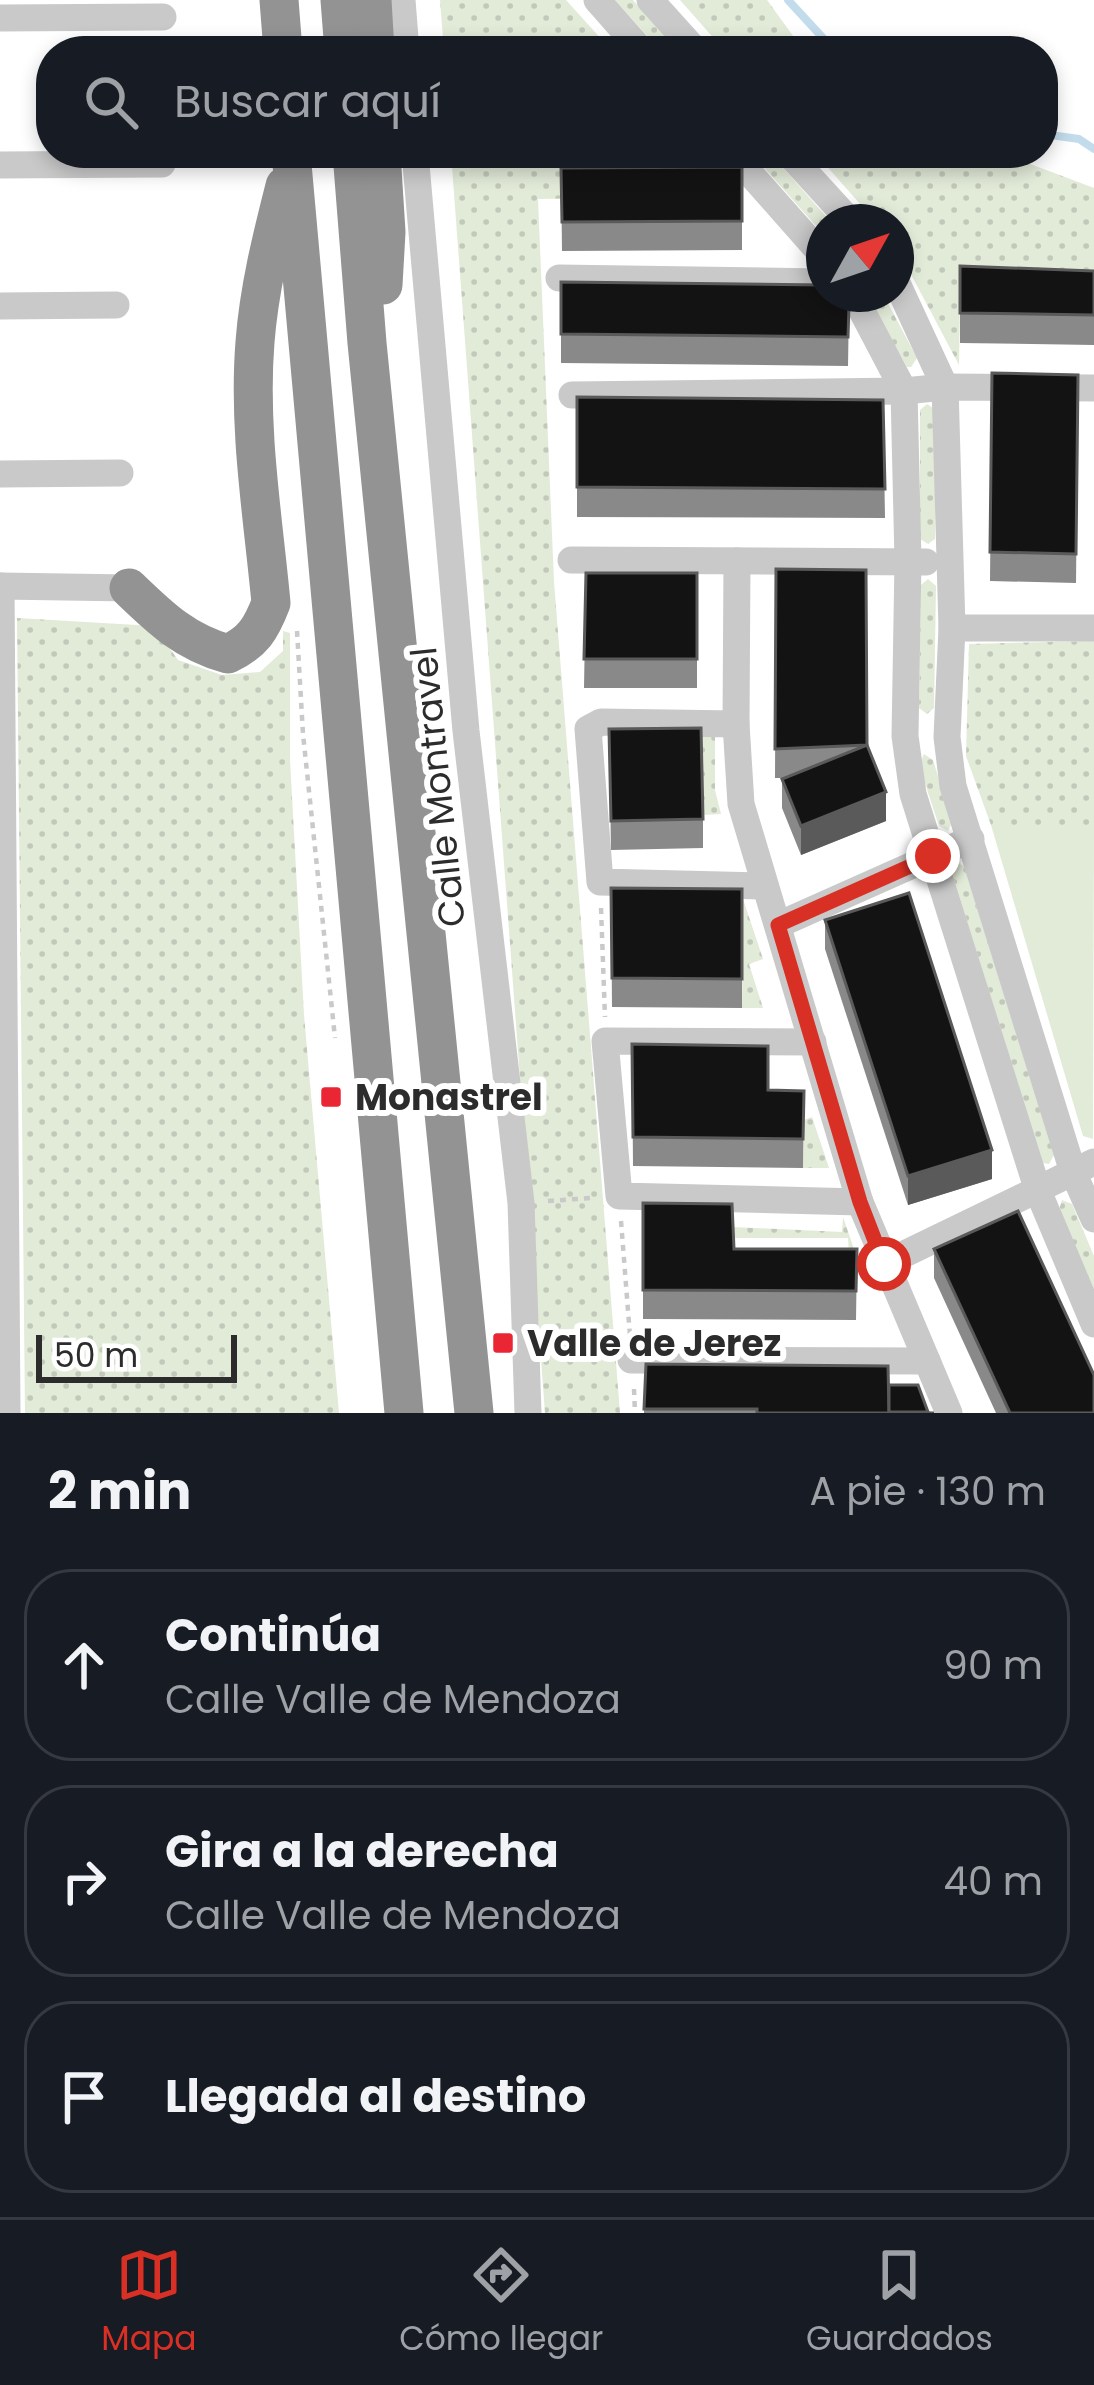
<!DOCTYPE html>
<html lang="es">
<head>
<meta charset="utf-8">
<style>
	:root { --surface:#171b24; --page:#242831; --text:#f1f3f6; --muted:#9ea1a6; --line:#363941; --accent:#d93025 }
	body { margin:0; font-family:Poppins,sans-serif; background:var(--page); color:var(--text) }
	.compass { position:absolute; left:806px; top:204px; width:108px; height:108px; border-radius:50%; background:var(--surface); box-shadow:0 6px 18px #0003; rotate:50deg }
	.scale { position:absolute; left:36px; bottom:30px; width:201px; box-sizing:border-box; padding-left:12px; border:6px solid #2c2c2c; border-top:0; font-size:33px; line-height:42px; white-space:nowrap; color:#2c2c2c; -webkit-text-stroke:9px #fff; paint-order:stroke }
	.stop { position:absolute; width:36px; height:36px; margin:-27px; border:9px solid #d93025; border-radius:50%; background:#fff }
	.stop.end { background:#d93025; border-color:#fff; box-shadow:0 3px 12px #0008 }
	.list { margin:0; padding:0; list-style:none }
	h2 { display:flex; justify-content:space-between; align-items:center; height:156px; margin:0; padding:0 48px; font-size:51px }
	h2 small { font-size:39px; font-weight:400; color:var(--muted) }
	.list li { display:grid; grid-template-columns:78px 1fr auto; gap:36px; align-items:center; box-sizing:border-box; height:192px; margin:0 24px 24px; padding:0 24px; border:3px solid var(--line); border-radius:48px }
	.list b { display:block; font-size:45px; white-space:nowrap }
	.list p { margin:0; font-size:39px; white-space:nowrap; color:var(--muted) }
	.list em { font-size:39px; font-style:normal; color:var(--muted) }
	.icon { flex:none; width:66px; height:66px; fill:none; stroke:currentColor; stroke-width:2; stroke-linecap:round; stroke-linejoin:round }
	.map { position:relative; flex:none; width:1094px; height:1413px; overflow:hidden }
	.search { position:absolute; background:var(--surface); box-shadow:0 6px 18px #0003; left:36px; right:36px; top:36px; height:132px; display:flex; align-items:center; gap:30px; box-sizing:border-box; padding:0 42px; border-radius:48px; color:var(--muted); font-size:45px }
	.sheet { height:804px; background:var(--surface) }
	nav { display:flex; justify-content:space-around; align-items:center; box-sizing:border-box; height:168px; border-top:3px solid var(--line); background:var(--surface); font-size:33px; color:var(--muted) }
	nav a { display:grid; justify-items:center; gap:6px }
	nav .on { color:var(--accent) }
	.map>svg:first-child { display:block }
	.grass { fill:url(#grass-dots) }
	.green { fill:#e2ead8 }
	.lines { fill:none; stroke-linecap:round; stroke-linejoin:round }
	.stream { stroke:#c3dceb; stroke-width:8 }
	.path { stroke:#c9c9c9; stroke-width:4.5; stroke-dasharray:6 6; stroke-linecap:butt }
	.minor { stroke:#c9c9c9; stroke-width:27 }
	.highway { stroke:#939393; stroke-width:39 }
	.wall { fill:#898989 }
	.shaded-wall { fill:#5a5a5a }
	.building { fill:#131313; stroke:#5a5a5a; stroke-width:3 }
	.route { stroke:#d93025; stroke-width:15 }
	.poi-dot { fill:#ea2635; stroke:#fff; stroke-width:4.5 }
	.labels { text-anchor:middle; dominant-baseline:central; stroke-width:12; stroke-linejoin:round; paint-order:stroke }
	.street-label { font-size:36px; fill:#2c2c2c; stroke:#fff }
	.poi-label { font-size:36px; font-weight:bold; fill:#2c2c2c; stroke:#fff; text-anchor:start }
</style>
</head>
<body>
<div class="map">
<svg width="1094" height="1413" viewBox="0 0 1094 1413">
	<defs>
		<pattern id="grass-dots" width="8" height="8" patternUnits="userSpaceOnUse" patternTransform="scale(3)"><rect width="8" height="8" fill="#e2ead8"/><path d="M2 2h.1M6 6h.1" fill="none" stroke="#c2c9ba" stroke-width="1.8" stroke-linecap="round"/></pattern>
	</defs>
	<rect width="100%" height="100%" fill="#fff"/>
	<g class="grass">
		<polygon points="440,0 566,0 612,51 444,51"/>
		<polygon points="615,0 633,0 678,51 661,51"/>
		<polygon points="680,0 767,0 804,51 725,51"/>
		<polygon points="451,153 703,153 742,196 538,199 554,582 620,1413 545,1413"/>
		<polygon points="751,153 770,153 831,222 824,222 824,235"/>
		<polygon points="815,153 987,153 1025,162 1094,188 1094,300 960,296 959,365 896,246 896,222 876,222"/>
		<polygon points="866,294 883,294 917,358 911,367 907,367"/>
		<polygon points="927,404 936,410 935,539 928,544 920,539 920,410"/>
		<polygon points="928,579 936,586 934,708 927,714 919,708 921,585"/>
		<polygon points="17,618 154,626 178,660 222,675 260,672 283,651 283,631 290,633 290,760 304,1015 339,1413 25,1413"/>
		<polygon points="1094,641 1094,825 991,825 966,756 969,644"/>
		<polygon points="701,736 715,736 715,790 721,814 702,815"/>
		<polygon points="924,754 933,760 952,822 948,831 939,826 919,765"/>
		<polygon points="955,862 964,866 1054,1155 1049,1164 1043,1163 951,870"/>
		<polygon points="743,899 763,959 749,964 763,1008 742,1008"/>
		<polygon points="812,1117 829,1168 803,1168 804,1120"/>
		<polygon points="1062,1200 1072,1204 1094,1256 1094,1290 1059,1210"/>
		<polygon points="843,1217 855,1252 849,1252 848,1238 734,1238 732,1227 842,1232"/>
	</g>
	<polygon class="green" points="991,825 1094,825 1093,1139 1083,1136"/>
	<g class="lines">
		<g class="stream">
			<polyline points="788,0 835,51"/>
			<polyline points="1043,134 1079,139 1094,149"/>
		</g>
		<g class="path">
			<polyline points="297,631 303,734 335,1038"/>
			<polyline points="601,908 605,1017"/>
			<polyline points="548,1201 591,1198"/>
			<polyline points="621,1221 630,1336"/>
			<polyline points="634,1389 635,1413"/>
		</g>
		<g class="minor">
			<polyline points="402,0 406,51"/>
			<polyline points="597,0 642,51"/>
			<polyline points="650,0 696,51"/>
			<polyline points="0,18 163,17"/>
			<polyline points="415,153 466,731 521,1203 528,1413"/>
			<polyline points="732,153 824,257"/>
			<polyline points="788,153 851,222"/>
			<polyline points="0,165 162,164"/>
			<polyline points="559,278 824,282"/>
			<polyline points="896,281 945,387 952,628 947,737 953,786 1073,1172 1094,1219"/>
			<polyline points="853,294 904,391 908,561 905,736 913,794 1038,1191 1094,1324"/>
			<polyline points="0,306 116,305"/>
			<polyline points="572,395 904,391 945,387 1094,388"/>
			<polyline points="0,474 120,473"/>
			<polyline points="571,560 926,562"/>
			<polyline points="737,561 736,724 741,804 860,1202 949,1413"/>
			<polyline points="0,586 129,588"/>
			<path d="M1,586c1,276 5,551 6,827"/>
			<polyline points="952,628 1094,628"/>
			<polyline points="736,724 601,722 588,729 600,882 762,886"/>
			<polyline points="778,925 971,839"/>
			<polyline points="813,1042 605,1041 619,1196 860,1202"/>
			<polyline points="884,1264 1094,1162"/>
			<polyline points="631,1360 927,1361"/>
		</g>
		<g class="highway">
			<polyline points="279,0 283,51"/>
			<polyline points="340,0 344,51"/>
			<polyline points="372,0 375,51"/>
			<polyline points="291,153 404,1413"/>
			<polyline points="352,153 367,343 474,1413"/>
			<polyline points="381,153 386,232 383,285"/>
			<path d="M129,588c32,31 56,54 99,66 25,-12 33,-25 43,-51 -8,-86 -23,-174 -16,-261 4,-53 17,-105 30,-156"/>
		</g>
	</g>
	<g class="wall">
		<polygon points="742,167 742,250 562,251 561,168"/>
		<polygon points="960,266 1094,271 1094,345 960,343"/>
		<polygon points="561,282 849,304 848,366 561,363"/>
		<polygon points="992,373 1078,375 1076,583 990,581"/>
		<polygon points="577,397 883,400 885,518 577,517"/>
		<polygon points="776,569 867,745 886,821 801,855 782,808 782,779 786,778 775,778"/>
		<polygon points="586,573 697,573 697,688 584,688"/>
		<polygon points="609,729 703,819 703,848 611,850"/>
		<polygon points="611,888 742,889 742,1008 612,1007"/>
		<polygon points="825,920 992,1179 908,1205 825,949"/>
		<polygon points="632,1044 768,1090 804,1091 803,1168 633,1166"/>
		<polygon points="643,1203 734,1249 857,1249 856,1320 643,1319"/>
		<polygon points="934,1249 1094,1413 996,1413 934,1278"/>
		<polygon points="646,1364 889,1385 927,1412 934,1413 644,1413"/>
	</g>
	<g class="shaded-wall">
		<polygon points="886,792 886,821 801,855 801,826"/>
		<polygon points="992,1150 992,1179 908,1205 908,1176"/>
	</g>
	<g class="building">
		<polygon points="742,167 742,221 562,222 561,168"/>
		<polygon points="960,266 1094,271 1094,315 960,313"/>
		<polygon points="561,282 824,285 824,294 843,294 849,304 848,337 561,334"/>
		<polygon points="992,373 1078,375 1076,554 990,552"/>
		<polygon points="577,397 883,400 885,489 577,487"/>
		<polygon points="776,569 866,570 867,745 775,749"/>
		<polygon points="586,573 697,573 697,659 584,659"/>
		<polygon points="701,728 703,819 611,821 609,729"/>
		<polygon points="867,745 886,792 801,826 782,779"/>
		<polygon points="611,888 742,889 742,979 612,978"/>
		<polygon points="909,893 992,1150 908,1176 825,920"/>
		<polygon points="632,1044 768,1046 768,1090 804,1091 803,1139 633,1137"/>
		<polygon points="643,1203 732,1204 734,1249 857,1249 856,1291 643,1290"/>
		<polygon points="1018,1211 1094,1375 1094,1413 1010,1413 934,1249"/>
		<polygon points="646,1364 888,1366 889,1412 934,1413 757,1413 757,1409 644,1409"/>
		<polygon points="889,1385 918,1385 928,1412 889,1412"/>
	</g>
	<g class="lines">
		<polyline class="route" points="884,1264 860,1202 778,925 933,856"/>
	</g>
	<g class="poi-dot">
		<rect x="319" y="1085" width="24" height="24" rx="6"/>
		<rect x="491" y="1331" width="24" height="24" rx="6"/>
	</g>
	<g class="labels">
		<g class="street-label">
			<text transform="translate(438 787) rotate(-96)">Calle Montravel</text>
		</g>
		<g class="poi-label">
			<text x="355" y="1097">Monastrel</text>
			<text x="527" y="1343">Valle de Jerez</text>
		</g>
	</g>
</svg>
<svg class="compass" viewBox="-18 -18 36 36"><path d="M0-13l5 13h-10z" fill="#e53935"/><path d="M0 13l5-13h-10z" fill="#9ea1a6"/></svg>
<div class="scale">50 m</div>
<div class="stop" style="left:884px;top:1264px"></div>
<div class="stop end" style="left:933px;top:856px"></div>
<div class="search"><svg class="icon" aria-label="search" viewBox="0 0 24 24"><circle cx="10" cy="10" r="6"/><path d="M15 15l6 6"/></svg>Buscar aquí</div>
</div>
<section class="sheet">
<h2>2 min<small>A pie · 130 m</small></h2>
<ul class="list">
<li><svg class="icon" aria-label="ahead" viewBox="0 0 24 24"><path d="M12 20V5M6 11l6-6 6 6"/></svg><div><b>Continúa</b><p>Calle Valle de Mendoza</p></div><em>90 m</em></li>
<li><svg class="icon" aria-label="right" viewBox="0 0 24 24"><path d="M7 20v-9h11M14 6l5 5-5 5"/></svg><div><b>Gira a la derecha</b><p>Calle Valle de Mendoza</p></div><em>40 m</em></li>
<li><svg class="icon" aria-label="arrive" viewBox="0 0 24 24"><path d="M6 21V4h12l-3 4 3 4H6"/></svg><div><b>Llegada al destino</b></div></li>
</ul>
</section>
<nav>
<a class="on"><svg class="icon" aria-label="map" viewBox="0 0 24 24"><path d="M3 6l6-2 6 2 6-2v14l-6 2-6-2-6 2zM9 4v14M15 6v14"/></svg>Mapa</a>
<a><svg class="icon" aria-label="directions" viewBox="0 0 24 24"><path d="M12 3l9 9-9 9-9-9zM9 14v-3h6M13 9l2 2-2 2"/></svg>Cómo llegar</a>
<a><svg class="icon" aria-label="saved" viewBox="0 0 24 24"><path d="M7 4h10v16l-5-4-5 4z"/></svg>Guardados</a>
</nav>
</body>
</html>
